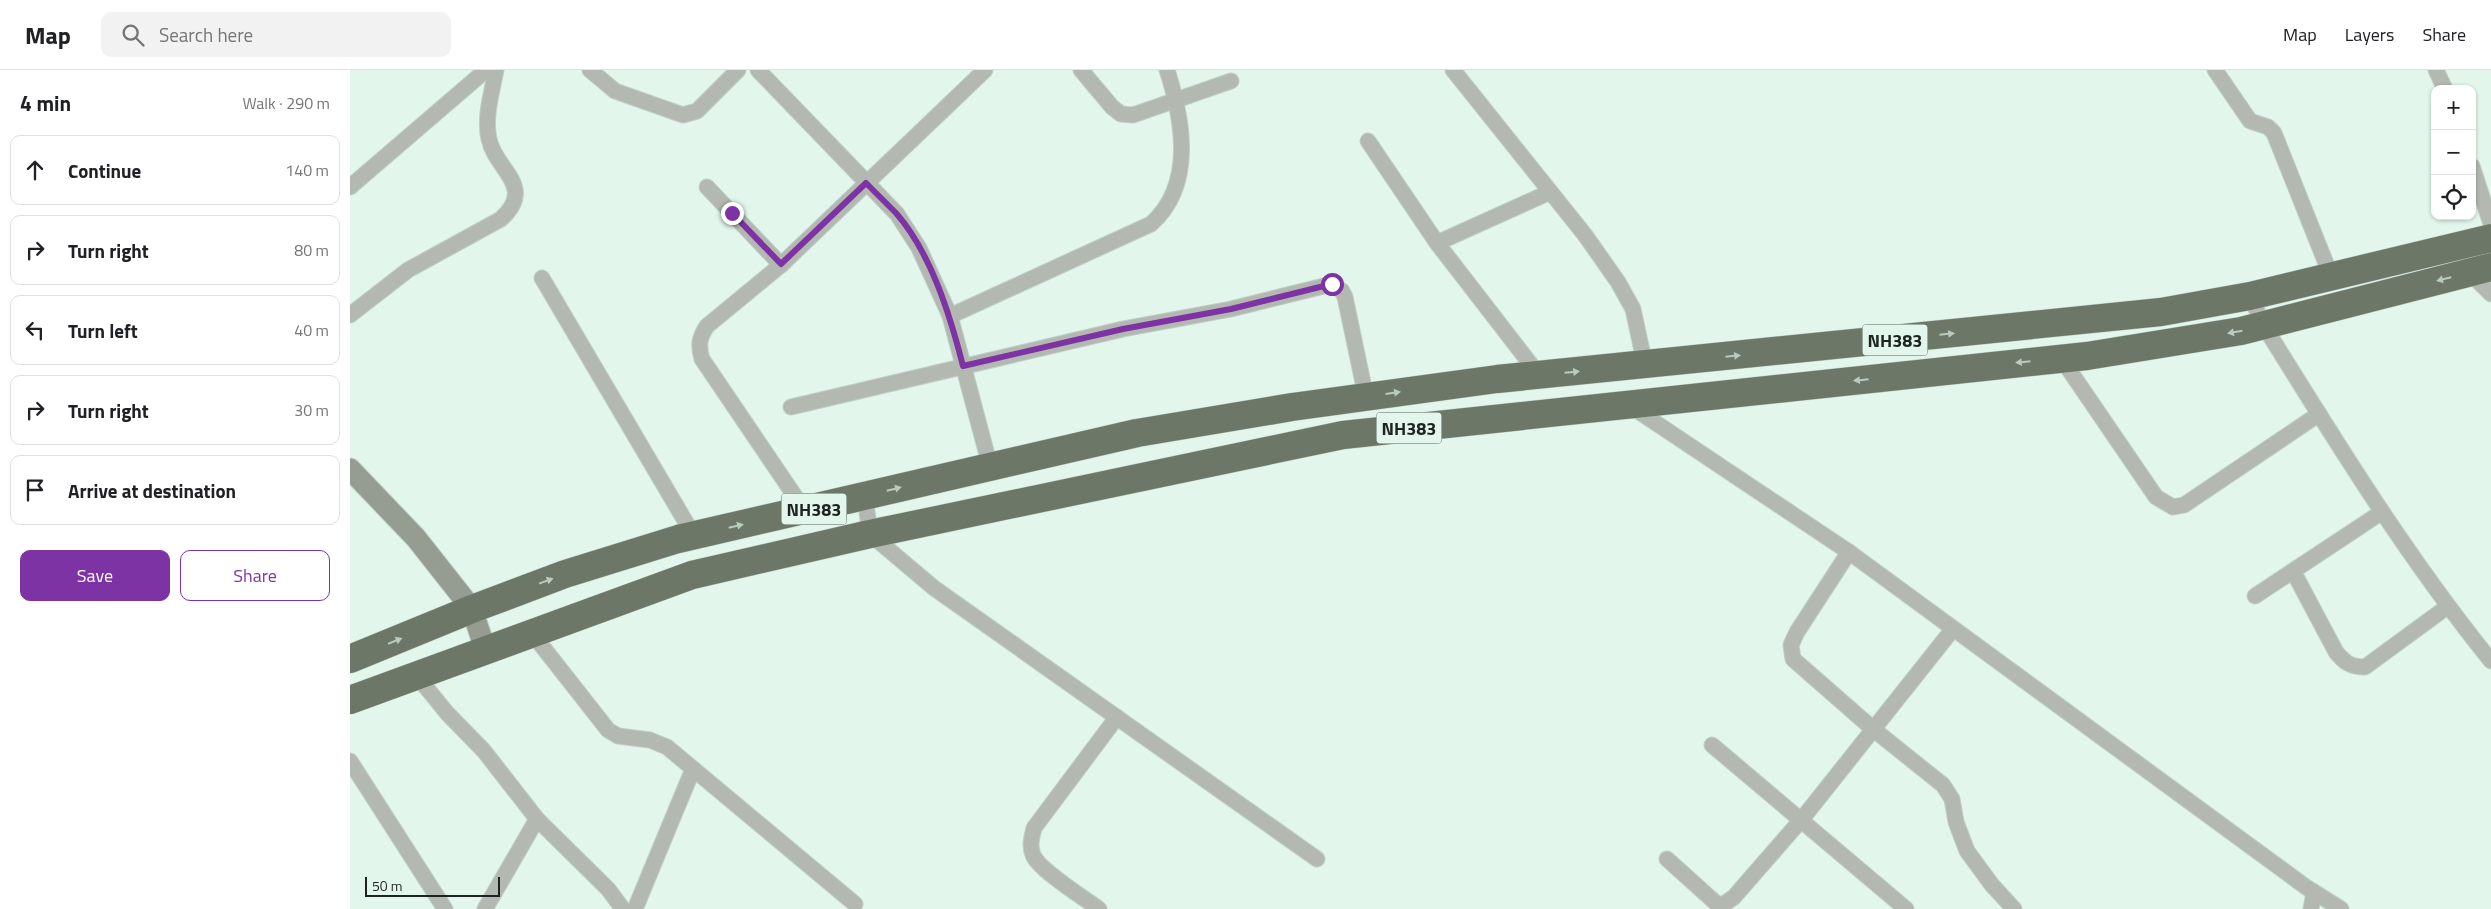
<!DOCTYPE html>
<html lang="en">
<head>
<meta charset="utf-8">
<style>
	:root { --surface:#fff; --page:#f2f2f2; --text:#202124; --muted:#757577; --line:#e0e0e0; --accent:#7e33a5 }
	body { margin:0; font-family:"Titillium Web",sans-serif; background:var(--page); color:var(--text) }
	.controls { position:absolute; right:15px; top:15px; display:grid; overflow:hidden; border-radius:10px; box-shadow:0 1px 4px #0004 }
	.controls button { width:45px; height:45px; display:grid; place-items:center; padding:0; border:0; border-bottom:1px solid var(--line); background:var(--surface); color:var(--text); font:25px sans-serif }
	.scale { position:absolute; left:15px; bottom:12px; width:135px; box-sizing:border-box; padding-left:5px; border:2px solid #1c2320; border-top:0; font-size:14px; line-height:18px; white-space:nowrap; color:#1c2320; -webkit-text-stroke:4px #e2f6ec; paint-order:stroke }
	.stop { position:absolute; width:15px; height:15px; margin:-11px; border:4px solid #7e33a5; border-radius:50%; background:#fff }
	.stop.end { background:#7e33a5; border-color:#fff; box-shadow:0 1px 5px #0008 }
	.list { margin:0; padding:0; list-style:none }
	h2 { display:flex; justify-content:space-between; align-items:center; height:65px; margin:0; padding:0 20px; font-size:21px }
	h2 small { font-size:16px; font-weight:400; color:var(--muted) }
	.list li { display:grid; grid-template-columns:32px 1fr auto; gap:15px; align-items:center; box-sizing:border-box; height:70px; margin:0 10px 10px; padding:0 10px; border:1px solid var(--line); border-radius:10px }
	.list b { display:block; font-size:19px; white-space:nowrap }
	.list em { font-size:16px; font-style:normal; color:var(--muted) }
	.actions { display:flex; gap:10px; padding:15px 20px }
	.actions a { flex:1; padding:11px 0; border:1px solid var(--accent); border-radius:10px; text-align:center; font-size:18px; color:var(--accent) }
	.actions .main { background:var(--accent); color:#fff }
	.icon { flex:none; width:28px; height:28px; fill:none; stroke:currentColor; stroke-width:2; stroke-linecap:round; stroke-linejoin:round }
	.map { position:relative; flex:none; width:2141px; height:839px; overflow:hidden }
	header { display:flex; align-items:center; gap:30px; box-sizing:border-box; height:70px; padding:0 25px; background:var(--surface); border-bottom:1px solid var(--line) }
	header strong { font-size:24px }
	nav { display:flex; gap:28px; margin-inline-start:auto; font-size:18px }
	.search { width:350px; height:45px; background:var(--page); display:flex; align-items:center; gap:12px; box-sizing:border-box; padding:0 18px; border-radius:10px; color:var(--muted); font-size:19px }
	main { display:flex }
	aside { flex:1; background:var(--surface) }
	.map>svg:first-child { display:block }
	.lines { fill:none; stroke-linecap:round; stroke-linejoin:round }
	.street-casing { stroke:#bed0c7; stroke-width:17 }
	.secondary-casing { stroke:#bed0c7; stroke-width:23 }
	.highway-casing { stroke:#bed0c7; stroke-width:29 }
	.street { stroke:#b3b8b0; stroke-width:15 }
	.secondary { stroke:#959c91; stroke-width:21 }
	.highway { stroke:#6d7768; stroke-width:28 }
	.oneway { fill:#b9cabe }
	.route { stroke:#7e33a5; stroke-width:6 }
	.labels { text-anchor:middle; dominant-baseline:central; stroke-width:4.5; stroke-linejoin:round; paint-order:stroke }
	.shield { fill:#e2f6ec; stroke:#57625d; stroke-width:1 }
	.shield-label { font-size:18px; font-weight:bold; fill:#1c2320 }
</style>
</head>
<body>
<header>
<strong>Map</strong>
<div class="search"><svg class="icon" aria-label="search" viewBox="0 0 24 24"><circle cx="10" cy="10" r="6"/><path d="M15 15l6 6"/></svg>Search here</div>
<nav><a>Map</a><a>Layers</a><a>Share</a></nav>
</header>
<main>
<aside>
<h2>4 min<small>Walk · 290 m</small></h2>
<ul class="list">
<li><svg class="icon" aria-label="ahead" viewBox="0 0 24 24"><path d="M12 20V5M6 11l6-6 6 6"/></svg><div><b>Continue</b></div><em>140 m</em></li>
<li><svg class="icon" aria-label="right" viewBox="0 0 24 24"><path d="M7 20v-9h11M14 6l5 5-5 5"/></svg><div><b>Turn right</b></div><em>80 m</em></li>
<li><svg class="icon" aria-label="left" viewBox="0 0 24 24"><path d="M17 20v-9H6M10 6l-5 5 5 5"/></svg><div><b>Turn left</b></div><em>40 m</em></li>
<li><svg class="icon" aria-label="right" viewBox="0 0 24 24"><path d="M7 20v-9h11M14 6l5 5-5 5"/></svg><div><b>Turn right</b></div><em>30 m</em></li>
<li><svg class="icon" aria-label="arrive" viewBox="0 0 24 24"><path d="M6 21V4h12l-3 4 3 4H6"/></svg><div><b>Arrive at destination</b></div></li>
</ul>
<div class="actions"><a class="main">Save</a><a>Share</a></div>
</aside>
<div class="map">
<svg width="2141" height="839" viewBox="0 0 2141 839">
	<rect width="100%" height="100%" fill="#e2f6ec"/>
	<g class="lines">
		<defs>
			<g id="street">
				<polyline points="240,0 265,21 333,45 347,41 388,0"/>
				<polyline points="408,0 547,144 569,178 600,246 640,396"/>
				<polyline points="731,0 762,37 771,44 783,45 881,11"/>
				<polyline points="1103,0 1235,165 1268,212 1283,239 1295,295"/>
				<polyline points="1865,0 1900,51 1918,57 1924,63 1981,206"/>
				<polyline points="2086,0 2095,19"/>
				<polyline points="1018,71 1087,173 1189,305"/>
				<polyline points="2122,96 2141,154"/>
				<polyline points="0,117 136,0"/>
				<polyline points="357,117 431,195"/>
				<polyline points="1087,173 1200,122"/>
				<polyline points="2120,203 2141,224"/>
				<polyline points="192,208 344,466"/>
				<path d="M1900,226l14,30c71,114 142,230 227,335"/>
				<path d="M0,245l58,-45 93,-51c36,-33 -6,-49 -12,-80 -5,-22 3,-47 7,-69"/>
				<path d="M600,246l201,-92c44,-39 32,-104 16,-154"/>
				<polyline points="1711,288 1806,427 1823,437 1834,435 1969,344"/>
				<polyline points="1279,335 1499,482 1956,817 1991,839"/>
				<polyline points="441,337 773,259 881,239 982,214 992,221 995,227 1016,327"/>
				<polyline points="515,427 520,464 584,518 967,789"/>
				<path d="M455,441l-103,-152c-4,-14 -3,-21 5,-33l74,-61 204,-195"/>
				<polyline points="1499,482 1447,562 1441,575 1443,589 1523,659 1593,715 1602,729 1606,752 1617,781 1642,815 1664,839"/>
				<path d="M1943,501l43,81c9,11 15,15 29,15l82,-60"/>
				<polyline points="1905,526 2032,442"/>
				<polyline points="181,562 258,660 268,666 300,670 317,677 505,834"/>
				<polyline points="66,605 97,643 134,681 187,749 258,819 273,839"/>
				<polyline points="1362,675 1556,839"/>
				<polyline points="0,691 95,839"/>
				<polyline points="1317,789 1367,834 1374,834 1384,827 1452,749 1603,559"/>
				<polyline points="135,839 187,749"/>
				<polyline points="285,839 343,699"/>
				<path d="M749,839c-15,-11 -60,-39 -66,-54 -4,-10 -1,-18 1,-27l83,-111"/>
				<polyline points="1961,839 1964,822"/>
			</g>
			<polyline id="secondary" points="0,399 66,468 122,539 135,579"/>
			<g id="highway">
				<polyline points="0,589 122,539 215,504 328,469 787,363 942,337 1147,309 1811,242 1900,226 2141,168"/>
				<polyline points="0,630 342,505 520,464 993,365 1737,286 1891,261 2141,197"/>
			</g>
		</defs>
		<use href="#street" class="street-casing"/>
		<use href="#secondary" class="secondary-casing"/>
		<use href="#highway" class="highway-casing"/>
		<use href="#street" class="street"/>
		<use href="#secondary" class="secondary"/>
		<use href="#highway" class="highway"/>
	</g>
	<defs><path id="oneway-solid" d="M-6-.8H1V-3.2L6.5 0L1 3.2V.8H-6Z" transform="scale(1.25)"/></defs>
	<g class="oneway">
		<use href="#oneway-solid" transform="translate(2094 209) rotate(166)"/>
		<use href="#oneway-solid" transform="translate(1885 262) rotate(170)"/>
		<use href="#oneway-solid" transform="translate(1597 264) rotate(-6)"/>
		<use href="#oneway-solid" transform="translate(1383 286) rotate(-6)"/>
		<use href="#oneway-solid" transform="translate(1673 292) rotate(174)"/>
		<use href="#oneway-solid" transform="translate(1222 302) rotate(-5)"/>
		<use href="#oneway-solid" transform="translate(1511 310) rotate(174)"/>
		<use href="#oneway-solid" transform="translate(1043 323) rotate(-8)"/>
		<use href="#oneway-solid" transform="translate(544 419) rotate(-14)"/>
		<use href="#oneway-solid" transform="translate(386 456) rotate(-13)"/>
		<use href="#oneway-solid" transform="translate(196 511) rotate(-20)"/>
		<use href="#oneway-solid" transform="translate(45 571) rotate(-22)"/>
	</g>
	<g class="lines">
		<path class="route" d="M382,143l49,51 85,-81c10,10 20,20 30,30 35,40 54,102 67,153l160,-37 108,-20 101,-25"/>
	</g>
	<g class="labels">
		<g class="shield">
			<rect x="1512.5" y="254.5" width="65" height="31" rx="4"/>
			<rect x="1026.5" y="342.5" width="65" height="31" rx="4"/>
			<rect x="431.5" y="423.5" width="65" height="31" rx="4"/>
		</g>
		<g class="shield-label">
			<text x="1545" y="270">NH383</text>
			<text x="1059" y="358">NH383</text>
			<text x="464" y="439">NH383</text>
		</g>
	</g>
</svg>
<div class="controls">
<button>+</button>
<button>−</button>
<button><svg class="icon" aria-label="locate" viewBox="0 0 24 24"><circle cx="12" cy="12" r="6"/><path d="M12 2v4M12 18v4M2 12h4M18 12h4"/></svg></button>
</div>
<div class="scale">50 m</div>
<div class="stop" style="left:982px;top:214px"></div>
<div class="stop end" style="left:382px;top:143px"></div>
</div>
</main>
</body>
</html>
